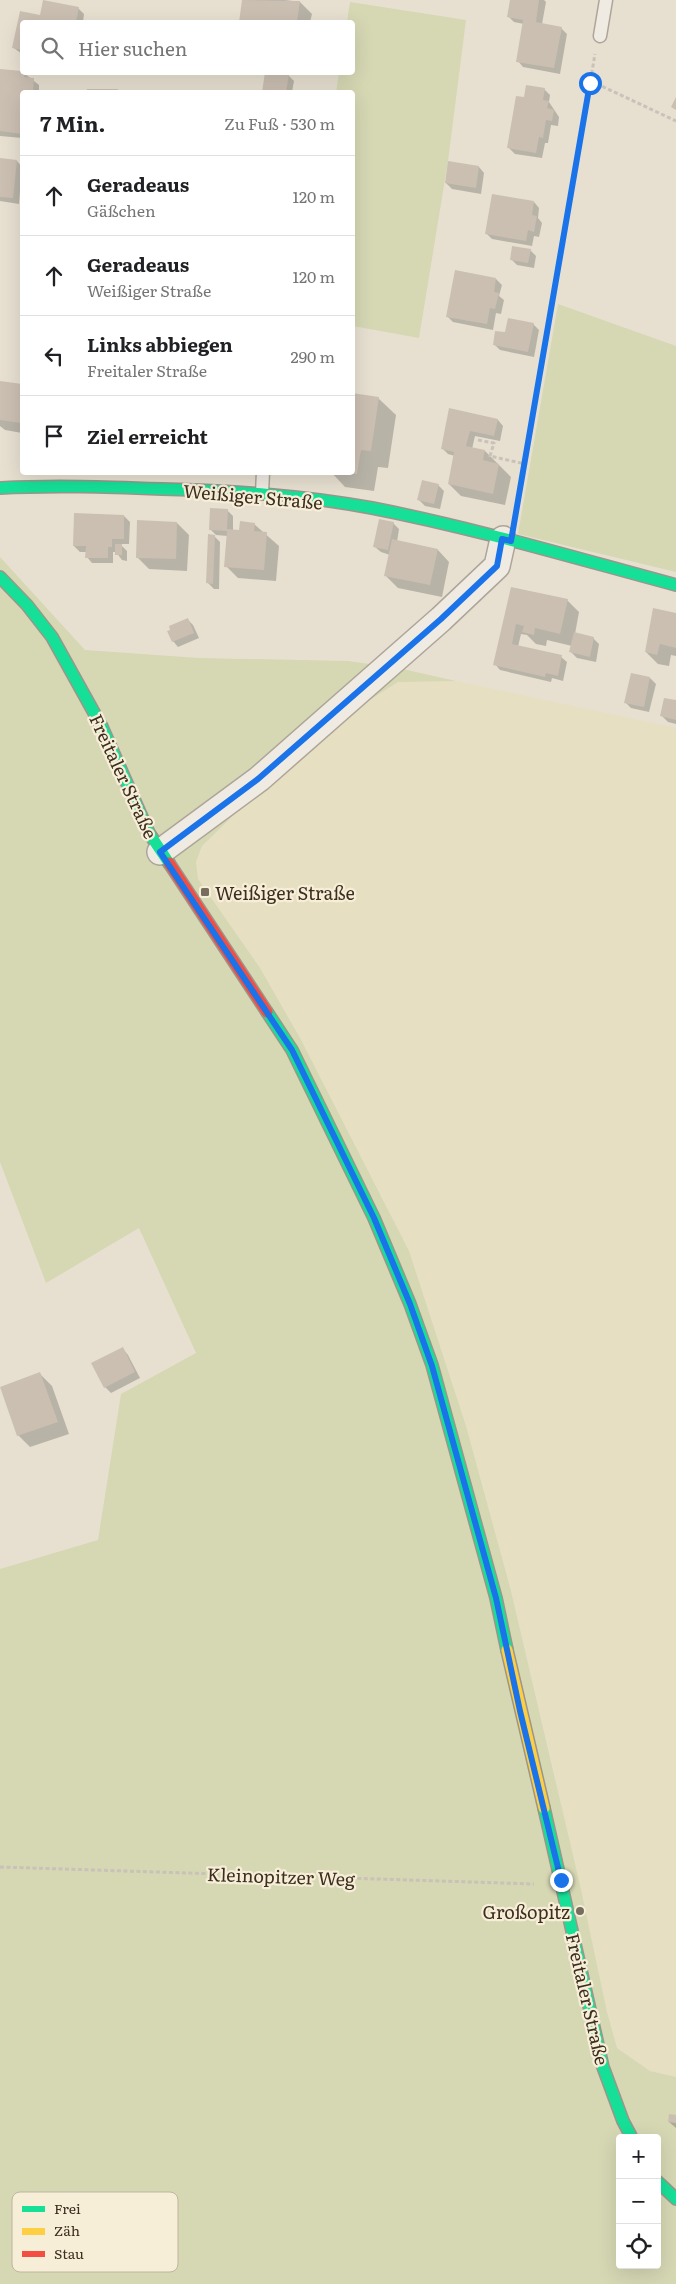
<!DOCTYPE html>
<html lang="de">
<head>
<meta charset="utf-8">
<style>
	:root { --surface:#fff; --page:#f2f2f2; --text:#202124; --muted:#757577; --line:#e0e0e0 }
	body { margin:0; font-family:Literata,serif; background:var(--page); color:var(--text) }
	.controls { position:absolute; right:15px; bottom:15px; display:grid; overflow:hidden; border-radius:5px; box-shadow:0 5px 20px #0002 }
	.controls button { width:45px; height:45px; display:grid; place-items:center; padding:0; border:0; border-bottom:1px solid var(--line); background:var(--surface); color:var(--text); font:25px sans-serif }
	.stop { position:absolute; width:15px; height:15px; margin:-11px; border:4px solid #1a73e8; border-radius:50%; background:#fff }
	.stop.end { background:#1a73e8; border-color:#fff; box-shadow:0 1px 5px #0008 }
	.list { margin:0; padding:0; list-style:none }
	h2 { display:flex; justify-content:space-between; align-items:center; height:65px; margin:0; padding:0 20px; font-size:21px }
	h2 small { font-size:16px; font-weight:400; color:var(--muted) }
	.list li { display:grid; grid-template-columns:32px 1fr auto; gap:15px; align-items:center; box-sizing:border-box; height:80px; padding:0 20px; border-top:1px solid var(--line) }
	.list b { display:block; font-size:19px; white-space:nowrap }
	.list p { margin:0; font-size:16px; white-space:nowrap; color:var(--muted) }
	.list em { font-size:16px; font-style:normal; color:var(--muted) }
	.icon { flex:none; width:28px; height:28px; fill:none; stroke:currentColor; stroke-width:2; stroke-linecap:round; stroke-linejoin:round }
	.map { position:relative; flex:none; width:676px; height:2284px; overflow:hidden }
	.search { position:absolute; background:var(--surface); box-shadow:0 5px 20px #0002; left:20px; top:20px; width:335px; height:55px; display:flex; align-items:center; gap:12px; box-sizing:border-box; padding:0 18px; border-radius:5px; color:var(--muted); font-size:19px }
	.panel { position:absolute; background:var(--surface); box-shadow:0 5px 20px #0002; left:20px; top:90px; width:335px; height:385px; border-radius:5px }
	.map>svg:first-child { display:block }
	.farmland { fill:#e6dfc2 }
	.green { fill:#d6d7b3; fill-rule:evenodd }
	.shadow { fill:#0003 }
	.building { fill:#cbbfb2 }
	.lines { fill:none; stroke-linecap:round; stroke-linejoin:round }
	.lane-casing { stroke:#ada599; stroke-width:15 }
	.street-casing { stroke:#ada599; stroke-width:28 }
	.fast-casing { stroke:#9c958a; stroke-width:14 }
	.slow-casing { stroke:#9c958a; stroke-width:14 }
	.jam-casing { stroke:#9c958a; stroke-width:14 }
	.path { stroke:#c8c2b9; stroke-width:3; stroke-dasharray:4 2.5; stroke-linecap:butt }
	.lane { stroke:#efebe3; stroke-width:12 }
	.street { stroke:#efebe3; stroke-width:25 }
	.fast { stroke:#16e098; stroke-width:11 }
	.slow { stroke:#ffcf43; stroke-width:11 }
	.jam { stroke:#f24e42; stroke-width:11 }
	.route { stroke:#1a73e8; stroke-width:6 }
	.poi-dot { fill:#786c5e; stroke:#f7eed8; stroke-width:2 }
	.labels { text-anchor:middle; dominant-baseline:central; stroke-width:4.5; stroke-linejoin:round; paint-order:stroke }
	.street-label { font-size:18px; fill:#3d2e20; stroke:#f7eed8 }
	.poi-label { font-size:18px; fill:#3d2e20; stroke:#f7eed8; text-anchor:start }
	.key { fill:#f7eed8; stroke:#bfb4a1; stroke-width:1 }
	.key-label { font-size:14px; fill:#3d2e20 }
</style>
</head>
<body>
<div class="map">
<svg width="676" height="2284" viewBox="0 0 676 2284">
	<rect width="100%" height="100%" fill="#e7e0d1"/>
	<polygon class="farmland" points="423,680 456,681 676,728 676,2077 650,2071 617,2048 607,2012 551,1758 511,1591 466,1426 409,1251 300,1038 260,968 198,879 196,862 202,846 247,802 365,703 398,682"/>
	<g class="green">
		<polygon points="350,2 466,20 448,161 419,338 353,326 352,92 336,92 339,73 352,72 352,22 347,22"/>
		<polygon points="558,304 676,346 676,572 518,534"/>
		<path d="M0,557l85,93 114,8 149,3 50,7 58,13 -58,1 -33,21 -118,99 -45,44 -6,16 2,17 62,89 40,70 109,213 57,175 45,165 69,294 27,127 10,36 33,23 26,6v207h-676v-715l98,-29 23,-146 75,-41 -57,-125 -93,55 -46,-121zM620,2138h37v127h-37z"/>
	</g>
	<g class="shadow">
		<polygon points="243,0 285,0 300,2 312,14 310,22 240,22"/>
		<polygon points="511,0 544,0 546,2 542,24 561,28 567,34 560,74 523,67 518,61 524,24 514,22 508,16"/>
		<polygon points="78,8 84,14 83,22 22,22 22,54 14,48 21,13 41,17"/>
		<polygon points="0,70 24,73 39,85 39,92 22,92 22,138 0,136"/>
		<polygon points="266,72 288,75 294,81 292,92 263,92"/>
		<polygon points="544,89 550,95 549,102 559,117 558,126 551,125 548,143 545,143 542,158 515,154 509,148"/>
		<polygon points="88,90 118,90 121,92 88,92"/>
		<polygon points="0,160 17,161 22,167 19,204 0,201"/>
		<polygon points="479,167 484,173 481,194 452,189 446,183"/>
		<polygon points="534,202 539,208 538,218 542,223 539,237 534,236 532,246 492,239 486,233"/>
		<polygon points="530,250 536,256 534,268 517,265 511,259"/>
		<polygon points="496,279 502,285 499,296 504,300 501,314 496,313 493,330 453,322 447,316"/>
		<polygon points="533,324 539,330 534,357 500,350 494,344 506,334"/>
		<polygon points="0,382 22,385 22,433 5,430 0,426"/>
		<polygon points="378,398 396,415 388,468 378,467 374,491 345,487 331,472 352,472"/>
		<polygon points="450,409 498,420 503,426 500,441 475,436 472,449 485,451 511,477 505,505 461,496 449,484 455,456 448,454 442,448"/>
		<polygon points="178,472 201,472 201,475 180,475"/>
		<polygon points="438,485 444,491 440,509 425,506 419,500"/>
		<polygon points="227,510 233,516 233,531 240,532 254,524 279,546 276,581 238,578 226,566 228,536 216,535 210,529"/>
		<polygon points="124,516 130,522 129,544 120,544 127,551 127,561 122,560 116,552 113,552 113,563 92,563 87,557 87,552 80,552 74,546"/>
		<polygon points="177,523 189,535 187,571 149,569 137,557"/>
		<polygon points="393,523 399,529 397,542 438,550 449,562 442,597 398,588 386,576 390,555 381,552 375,547"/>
		<polygon points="214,536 220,542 219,589 214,589 208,583"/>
		<polygon points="512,588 567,600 579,612 575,634 593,638 599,644 596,662 577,658 571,652 572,646 547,640 546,646 536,644 527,635 521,634 518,647 561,657 567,662 563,681 552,678 551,682 500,670 495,664"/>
		<polygon points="676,614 676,656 671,655 669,666 658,664 646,652"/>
		<polygon points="187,619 193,625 199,638 178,647 173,641"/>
		<polygon points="650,678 656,684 649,712 631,708 625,702"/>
		<polygon points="676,701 676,724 668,722 662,716"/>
		<polygon points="123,1349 128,1355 140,1378 111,1393 105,1387"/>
		<polygon points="40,1374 52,1386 69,1434 30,1447 18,1435"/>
		<polygon points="676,2116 676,2128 669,2122"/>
	</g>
	<g class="building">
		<polygon points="43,0 79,7 76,22 22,22 22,50 12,48 20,11 40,15"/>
		<polygon points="242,0 300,1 297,22 239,22"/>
		<polygon points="510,0 539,0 536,22 562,27 554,68 516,62 523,20 507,17"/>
		<polygon points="0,69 22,71 25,72 24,77 34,78 33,92 22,92 22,134 0,131"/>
		<polygon points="265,72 289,74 286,92 262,92"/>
		<polygon points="526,85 545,88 543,100 549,101 547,108 554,110 552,121 546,120 543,138 539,137 536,153 507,148 516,96 524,97"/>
		<rect x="87" y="89" width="31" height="3"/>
		<polygon points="676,97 676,110 671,107"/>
		<polygon points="0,158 17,160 13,198 0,197"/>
		<polygon points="448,161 479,166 476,188 445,183"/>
		<polygon points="492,194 534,201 532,215 537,216 534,232 528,230 526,241 485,234"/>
		<polygon points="512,246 531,249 528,263 510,260"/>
		<polygon points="455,270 496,278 494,292 499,293 495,309 490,308 487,324 446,317"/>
		<polygon points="508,318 534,323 528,352 493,345 495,331 505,332"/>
		<polygon points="0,381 22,384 21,423 0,420"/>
		<polygon points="352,393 379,397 371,451 361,450 357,474 352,474"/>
		<polygon points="449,408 498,419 494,436 470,431 466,446 485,450 483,460 499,464 493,494 448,484 454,452 441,449"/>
		<polygon points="422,480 439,484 434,504 417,500"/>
		<polygon points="210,508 228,509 227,529 239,530 240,521 255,523 254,531 267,532 264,570 224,567 227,531 209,530"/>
		<polygon points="74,513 124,515 124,539 112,539 112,547 108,547 108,558 85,558 86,546 73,546"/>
		<polygon points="379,519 394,522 388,550 373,547"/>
		<polygon points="137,520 177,522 176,559 136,558"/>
		<polygon points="208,534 215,535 213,584 206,583"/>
		<polygon points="392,539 438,549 430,585 384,576"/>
		<rect x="115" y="544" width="7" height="11"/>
		<polygon points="511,587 568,599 560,634 535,628 534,635 522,632 524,626 516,624 512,644 562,655 558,676 546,673 545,677 493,665"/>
		<polygon points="653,608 676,613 676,648 660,644 657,655 645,652"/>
		<polygon points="188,618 194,633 172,642 167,631 170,630 169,626"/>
		<polygon points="574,632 594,637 590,657 569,652"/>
		<polygon points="631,673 650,677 644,707 624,703"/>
		<polygon points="664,698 676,700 676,720 660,716"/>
		<polygon points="123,1347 135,1372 104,1388 91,1363"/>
		<polygon points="40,1372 58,1422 17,1436 0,1387"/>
		<polygon points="669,2114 676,2115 676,2123 668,2122"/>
	</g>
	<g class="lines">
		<defs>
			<g id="lane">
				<polyline points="600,36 606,0"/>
				<polyline points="262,493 263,472"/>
			</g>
			<polyline id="street" points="160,852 259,779 441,619 497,566 503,539"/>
			<g id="fast">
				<path d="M0,488c54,-3 108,-1 162,1 71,2 141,6 210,19 103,20 203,50 304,77"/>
				<polyline points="0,577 27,605 52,637 102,727 149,833 169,863"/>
				<polyline points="267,1012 292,1050 374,1218 410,1304 432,1365 496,1598 507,1650"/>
				<polyline points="544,1808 603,2067 623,2121 632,2138"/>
				<polyline points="657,2181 676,2199"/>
			</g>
			<polyline id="slow" points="507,1650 544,1808"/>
			<polyline id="jam" points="169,863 267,1012"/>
		</defs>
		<use href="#lane" class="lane-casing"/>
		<use href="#street" class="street-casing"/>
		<use href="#fast" class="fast-casing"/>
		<use href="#slow" class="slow-casing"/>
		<use href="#jam" class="jam-casing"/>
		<g class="path">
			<polyline points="590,83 595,83 676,121"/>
			<polyline points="478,440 494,443 490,456 525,464"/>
			<polyline points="516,516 595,54"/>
			<polyline points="0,1867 534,1884"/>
		</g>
		<use href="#lane" class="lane"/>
		<use href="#street" class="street"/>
		<use href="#fast" class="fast"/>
		<use href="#slow" class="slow"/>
		<use href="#jam" class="jam"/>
	</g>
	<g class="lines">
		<polyline class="route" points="561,1880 520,1711 496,1598 432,1366 410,1304 374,1218 292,1050 160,852 258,779 441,619 497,566 502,539 511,541 590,83"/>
	</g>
	<g class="poi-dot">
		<rect x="200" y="887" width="10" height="10" rx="2.5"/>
		<circle cx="580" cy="1911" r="5"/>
	</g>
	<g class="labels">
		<g class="street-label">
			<text transform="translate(253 496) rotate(5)">Weißiger Straße</text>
			<text transform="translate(124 776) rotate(65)">Freitaler Straße</text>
			<text transform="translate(281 1876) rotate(2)">Kleinopitzer Weg</text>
			<text transform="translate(588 1999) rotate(77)">Freitaler Straße</text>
		</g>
		<g class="poi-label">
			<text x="215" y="892">Weißiger Straße</text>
			<text x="570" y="1911" text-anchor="end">Großopitz</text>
		</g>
	</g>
	<rect x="12" y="2192" width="166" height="80" rx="8" class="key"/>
	<rect x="22" y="2206" width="23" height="6" fill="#16e098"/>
	<rect x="22" y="2228" width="23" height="7" fill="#ffcf43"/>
	<rect x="22" y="2251" width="23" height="6" fill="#f24e42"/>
	<g class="key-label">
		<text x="54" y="2214">Frei</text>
		<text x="54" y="2236">Zäh</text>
		<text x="54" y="2259">Stau</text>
	</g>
</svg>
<div class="controls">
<button>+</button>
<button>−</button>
<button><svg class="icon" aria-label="locate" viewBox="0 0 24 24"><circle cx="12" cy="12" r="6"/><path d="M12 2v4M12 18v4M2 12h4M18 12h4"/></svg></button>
</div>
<div class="stop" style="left:590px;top:83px"></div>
<div class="stop end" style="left:561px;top:1880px"></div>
<div class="search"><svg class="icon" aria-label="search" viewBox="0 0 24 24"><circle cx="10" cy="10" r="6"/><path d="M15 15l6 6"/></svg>Hier suchen</div>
<section class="panel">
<h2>7 Min.<small>Zu Fuß · 530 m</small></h2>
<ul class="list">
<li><svg class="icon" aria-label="ahead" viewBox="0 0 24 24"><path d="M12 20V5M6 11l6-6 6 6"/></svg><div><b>Geradeaus</b><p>Gäßchen</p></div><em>120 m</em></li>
<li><svg class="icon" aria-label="ahead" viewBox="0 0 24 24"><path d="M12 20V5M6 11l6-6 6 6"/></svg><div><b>Geradeaus</b><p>Weißiger Straße</p></div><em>120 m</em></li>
<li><svg class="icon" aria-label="left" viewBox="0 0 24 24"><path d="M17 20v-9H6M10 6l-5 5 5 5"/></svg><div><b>Links abbiegen</b><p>Freitaler Straße</p></div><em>290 m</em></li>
<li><svg class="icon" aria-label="arrive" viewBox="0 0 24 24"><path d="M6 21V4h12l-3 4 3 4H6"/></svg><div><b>Ziel erreicht</b></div></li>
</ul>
</section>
</div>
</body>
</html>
